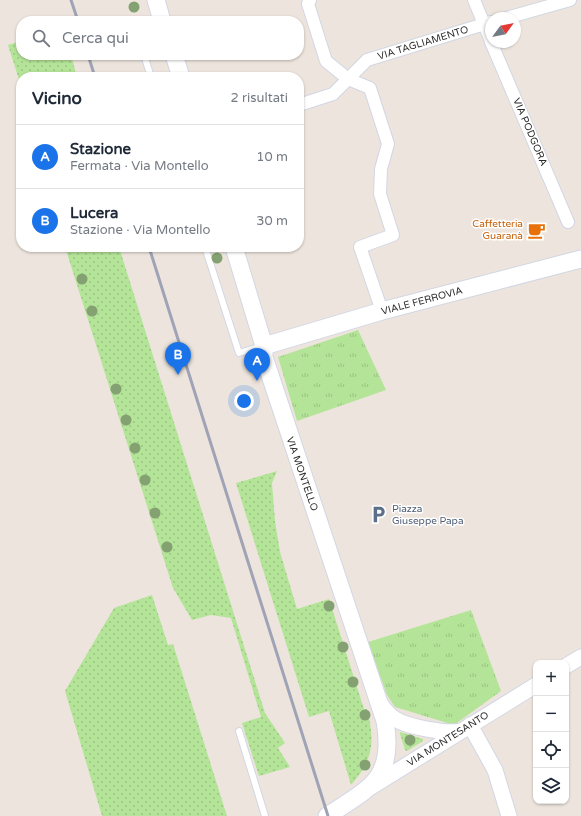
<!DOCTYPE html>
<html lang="it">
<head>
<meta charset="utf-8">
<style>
	:root { --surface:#fff; --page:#f2f2f3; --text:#1f2937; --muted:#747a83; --line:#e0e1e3; --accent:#1a73e8 }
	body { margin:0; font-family:"Varela Round",sans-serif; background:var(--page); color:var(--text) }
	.controls { position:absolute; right:12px; bottom:12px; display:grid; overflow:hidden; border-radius:8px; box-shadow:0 1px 3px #0004 }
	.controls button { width:36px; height:36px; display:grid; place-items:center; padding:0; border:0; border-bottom:1px solid var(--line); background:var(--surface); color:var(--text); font:20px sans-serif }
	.compass { position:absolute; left:485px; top:12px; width:36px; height:36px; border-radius:50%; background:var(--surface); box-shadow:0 1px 3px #0004; rotate:57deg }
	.you { position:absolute; left:244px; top:401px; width:14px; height:14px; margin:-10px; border:3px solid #fff; border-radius:50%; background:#1a73e8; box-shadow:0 0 0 6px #1a73e833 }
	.badge { display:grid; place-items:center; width:26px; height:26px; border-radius:50%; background:var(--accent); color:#fff; font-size:13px; font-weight:700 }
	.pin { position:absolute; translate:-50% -33px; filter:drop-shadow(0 1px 2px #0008) }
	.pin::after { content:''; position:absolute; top:21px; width:14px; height:12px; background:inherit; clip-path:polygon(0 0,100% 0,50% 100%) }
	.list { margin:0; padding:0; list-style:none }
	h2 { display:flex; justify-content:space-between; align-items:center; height:52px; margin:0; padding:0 16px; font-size:17px }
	h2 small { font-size:13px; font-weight:400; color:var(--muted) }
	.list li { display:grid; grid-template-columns:26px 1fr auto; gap:12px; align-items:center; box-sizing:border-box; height:64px; padding:0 16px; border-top:1px solid var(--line) }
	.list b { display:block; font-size:15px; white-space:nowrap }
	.list p { margin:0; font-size:13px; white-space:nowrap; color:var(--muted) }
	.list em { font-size:13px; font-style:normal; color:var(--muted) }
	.icon { flex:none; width:22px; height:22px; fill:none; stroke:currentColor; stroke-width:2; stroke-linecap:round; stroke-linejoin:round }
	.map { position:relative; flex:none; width:581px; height:816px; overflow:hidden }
	.search { position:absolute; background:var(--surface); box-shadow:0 1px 3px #0004; left:16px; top:16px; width:288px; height:44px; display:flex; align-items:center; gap:10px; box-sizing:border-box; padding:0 14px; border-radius:16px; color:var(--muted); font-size:15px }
	.panel { position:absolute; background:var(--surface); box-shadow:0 1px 3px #0004; left:16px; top:72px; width:288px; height:180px; border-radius:16px }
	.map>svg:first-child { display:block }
	.grass { fill:url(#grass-dots) }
	.park { fill:url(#park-tufts) }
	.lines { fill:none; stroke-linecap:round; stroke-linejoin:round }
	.service-casing { stroke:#d2d6e4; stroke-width:8 }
	.minor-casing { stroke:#d2d6e4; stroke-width:14 }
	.tertiary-casing { stroke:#d2d6e4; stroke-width:17 }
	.secondary-casing { stroke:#d2d6e4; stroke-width:19 }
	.service { stroke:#fff; stroke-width:6 }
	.minor { stroke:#fff; stroke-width:12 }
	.tertiary { stroke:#fff; stroke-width:15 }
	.secondary { stroke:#fff; stroke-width:17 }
	.rail { stroke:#9fa3b5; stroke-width:3 }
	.tree { fill:#83a171 }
	.labels { text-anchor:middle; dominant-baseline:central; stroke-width:3; stroke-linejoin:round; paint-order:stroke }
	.street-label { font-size:10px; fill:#2b2b2b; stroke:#fff }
	.food-label { font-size:10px; fill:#c56008; stroke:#fff; text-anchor:end }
	.service-label { font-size:10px; fill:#4e5e75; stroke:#fff; text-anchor:start }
</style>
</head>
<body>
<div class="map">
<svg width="581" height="816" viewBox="0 0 581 816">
	<defs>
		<pattern id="grass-dots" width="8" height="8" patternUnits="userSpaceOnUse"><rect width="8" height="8" fill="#b4e498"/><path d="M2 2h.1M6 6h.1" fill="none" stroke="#9bc483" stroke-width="1.8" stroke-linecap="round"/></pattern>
		<pattern id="park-tufts" width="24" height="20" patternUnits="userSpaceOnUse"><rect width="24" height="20" fill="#b4e498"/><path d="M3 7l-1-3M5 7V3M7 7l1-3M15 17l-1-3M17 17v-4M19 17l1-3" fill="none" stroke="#9bc483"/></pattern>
	</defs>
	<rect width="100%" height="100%" fill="#ede5dd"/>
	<g class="grass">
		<polygon points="21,41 21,55 71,55 77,77 21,77 21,86 8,45"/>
		<polygon points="65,247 119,247 265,713 285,743 278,748 290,767 259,776 242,723 261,717 231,618 211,615 192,620 173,588"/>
		<path d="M277,471l-5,12 3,38 5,31 17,57 32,-10 35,110h3c8,32 7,50 -16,76l-22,-74 -20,6 -73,-234z"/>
		<polygon points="152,595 168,645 173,644 227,816 102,816 65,691 114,608"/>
		<polygon points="400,732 423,739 423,741 407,751 405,750 400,734"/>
	</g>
	<g class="park">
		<polygon points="358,330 386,390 297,421 278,357"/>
		<polygon points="471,610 501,691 454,725 395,707 387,695 368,642"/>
	</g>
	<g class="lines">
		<defs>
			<g id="service">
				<polyline points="144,55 151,77"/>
				<polyline points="205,247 239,353 262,346"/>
				<polyline points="239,731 265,816"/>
			</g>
			<g id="minor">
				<polyline points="310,0 308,4 326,61 348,79 370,88 388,144 381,169 380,194 393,235 360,247 382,311"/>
				<polyline points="474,0 491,41"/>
				<polyline points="506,18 570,0"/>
				<polyline points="491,42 568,222"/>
				<polyline points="299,105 333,94 367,60 491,22"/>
			</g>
			<g id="tertiary">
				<polyline points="566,666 581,657"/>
				<path d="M380,703c4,6 9,12 15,16 13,8 51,15 66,12"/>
				<polyline points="470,725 495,770 509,816"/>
				<polyline points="371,787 536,685"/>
			</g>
			<g id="secondary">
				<polyline points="156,0 162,21"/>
				<polyline points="174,55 181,77"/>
				<path d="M234,247l30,99v11l121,364c10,58 -15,67 -58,95"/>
				<polyline points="264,346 382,311 581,259"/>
			</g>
		</defs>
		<use href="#service" class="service-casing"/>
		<use href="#minor" class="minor-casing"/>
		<use href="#tertiary" class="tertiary-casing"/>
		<use href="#secondary" class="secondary-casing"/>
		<use href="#service" class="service"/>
		<use href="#minor" class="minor"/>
		<use href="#tertiary" class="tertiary"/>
		<use href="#secondary" class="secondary"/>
		<g class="rail">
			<polyline points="71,0 78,21"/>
			<polyline points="88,55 95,77"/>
			<polyline points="149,247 328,816"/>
		</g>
	</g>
	<g class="tree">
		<circle cx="134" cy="7" r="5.5"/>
		<circle cx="217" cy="258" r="5.5"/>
		<circle cx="82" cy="279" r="5.5"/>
		<circle cx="92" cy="311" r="5.5"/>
		<circle cx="116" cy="389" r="5.5"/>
		<circle cx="126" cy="420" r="5.5"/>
		<circle cx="135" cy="448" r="5.5"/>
		<circle cx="145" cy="480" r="5.5"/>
		<circle cx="155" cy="513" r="5.5"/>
		<circle cx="167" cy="547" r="5.5"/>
		<circle cx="329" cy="606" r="5.5"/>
		<circle cx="343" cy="647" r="5.5"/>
		<circle cx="353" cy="682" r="5.5"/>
		<circle cx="365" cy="715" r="5.5"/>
		<circle cx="410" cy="740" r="5.5"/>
		<circle cx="365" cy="765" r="5.5"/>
	</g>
	<defs>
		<symbol id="cafe-bare" viewBox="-9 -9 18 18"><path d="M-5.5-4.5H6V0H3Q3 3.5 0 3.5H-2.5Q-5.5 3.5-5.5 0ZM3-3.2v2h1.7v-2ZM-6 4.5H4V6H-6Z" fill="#e8710a" stroke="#fff" stroke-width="2.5" paint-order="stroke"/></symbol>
		<symbol id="parking-bare" viewBox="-9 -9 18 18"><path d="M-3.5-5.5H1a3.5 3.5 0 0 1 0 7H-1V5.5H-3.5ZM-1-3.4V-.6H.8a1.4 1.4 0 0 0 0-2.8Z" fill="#5c6f8a" stroke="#fff" stroke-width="2.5" paint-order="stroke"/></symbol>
	</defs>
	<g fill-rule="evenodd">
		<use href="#cafe-bare" x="524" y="218" width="25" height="25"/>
		<use href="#parking-bare" x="366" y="502" width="25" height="25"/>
	</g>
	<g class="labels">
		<g class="street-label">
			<text transform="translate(423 43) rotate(-17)">VIA TAGLIAMENTO</text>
			<text transform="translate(530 132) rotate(67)">VIA PODGORA</text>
			<text transform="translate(422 301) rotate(-15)">VIALE FERROVIA</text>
			<text transform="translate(302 474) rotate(71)">VIA MONTELLO</text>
			<text transform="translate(448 739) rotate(-32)">VIA MONTESANTO</text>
		</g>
		<g class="food-label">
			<text x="523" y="224">Caffetteria<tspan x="523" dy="12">Guaranà</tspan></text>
		</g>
		<g class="service-label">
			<text x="392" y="509">Piazza<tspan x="392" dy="12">Giuseppe Papa</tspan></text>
		</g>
	</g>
</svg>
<div class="controls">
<button>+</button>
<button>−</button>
<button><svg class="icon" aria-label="locate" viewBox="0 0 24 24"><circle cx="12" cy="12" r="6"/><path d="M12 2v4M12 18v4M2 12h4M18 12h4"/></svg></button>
<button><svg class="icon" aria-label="layers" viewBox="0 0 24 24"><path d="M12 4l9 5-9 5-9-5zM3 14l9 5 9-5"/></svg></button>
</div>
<svg class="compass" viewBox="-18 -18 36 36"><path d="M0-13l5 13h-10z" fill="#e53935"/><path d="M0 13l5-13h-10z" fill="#747a83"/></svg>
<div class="you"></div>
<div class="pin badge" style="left:257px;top:381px">A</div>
<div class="pin badge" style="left:178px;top:375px">B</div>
<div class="search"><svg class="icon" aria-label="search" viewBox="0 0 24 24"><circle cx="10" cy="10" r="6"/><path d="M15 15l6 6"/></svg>Cerca qui</div>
<section class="panel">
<h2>Vicino<small>2 risultati</small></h2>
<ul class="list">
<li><span class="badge">A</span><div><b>Stazione</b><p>Fermata · Via Montello</p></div><em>10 m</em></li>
<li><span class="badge">B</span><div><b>Lucera</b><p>Stazione · Via Montello</p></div><em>30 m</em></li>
</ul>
</section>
</div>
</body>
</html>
